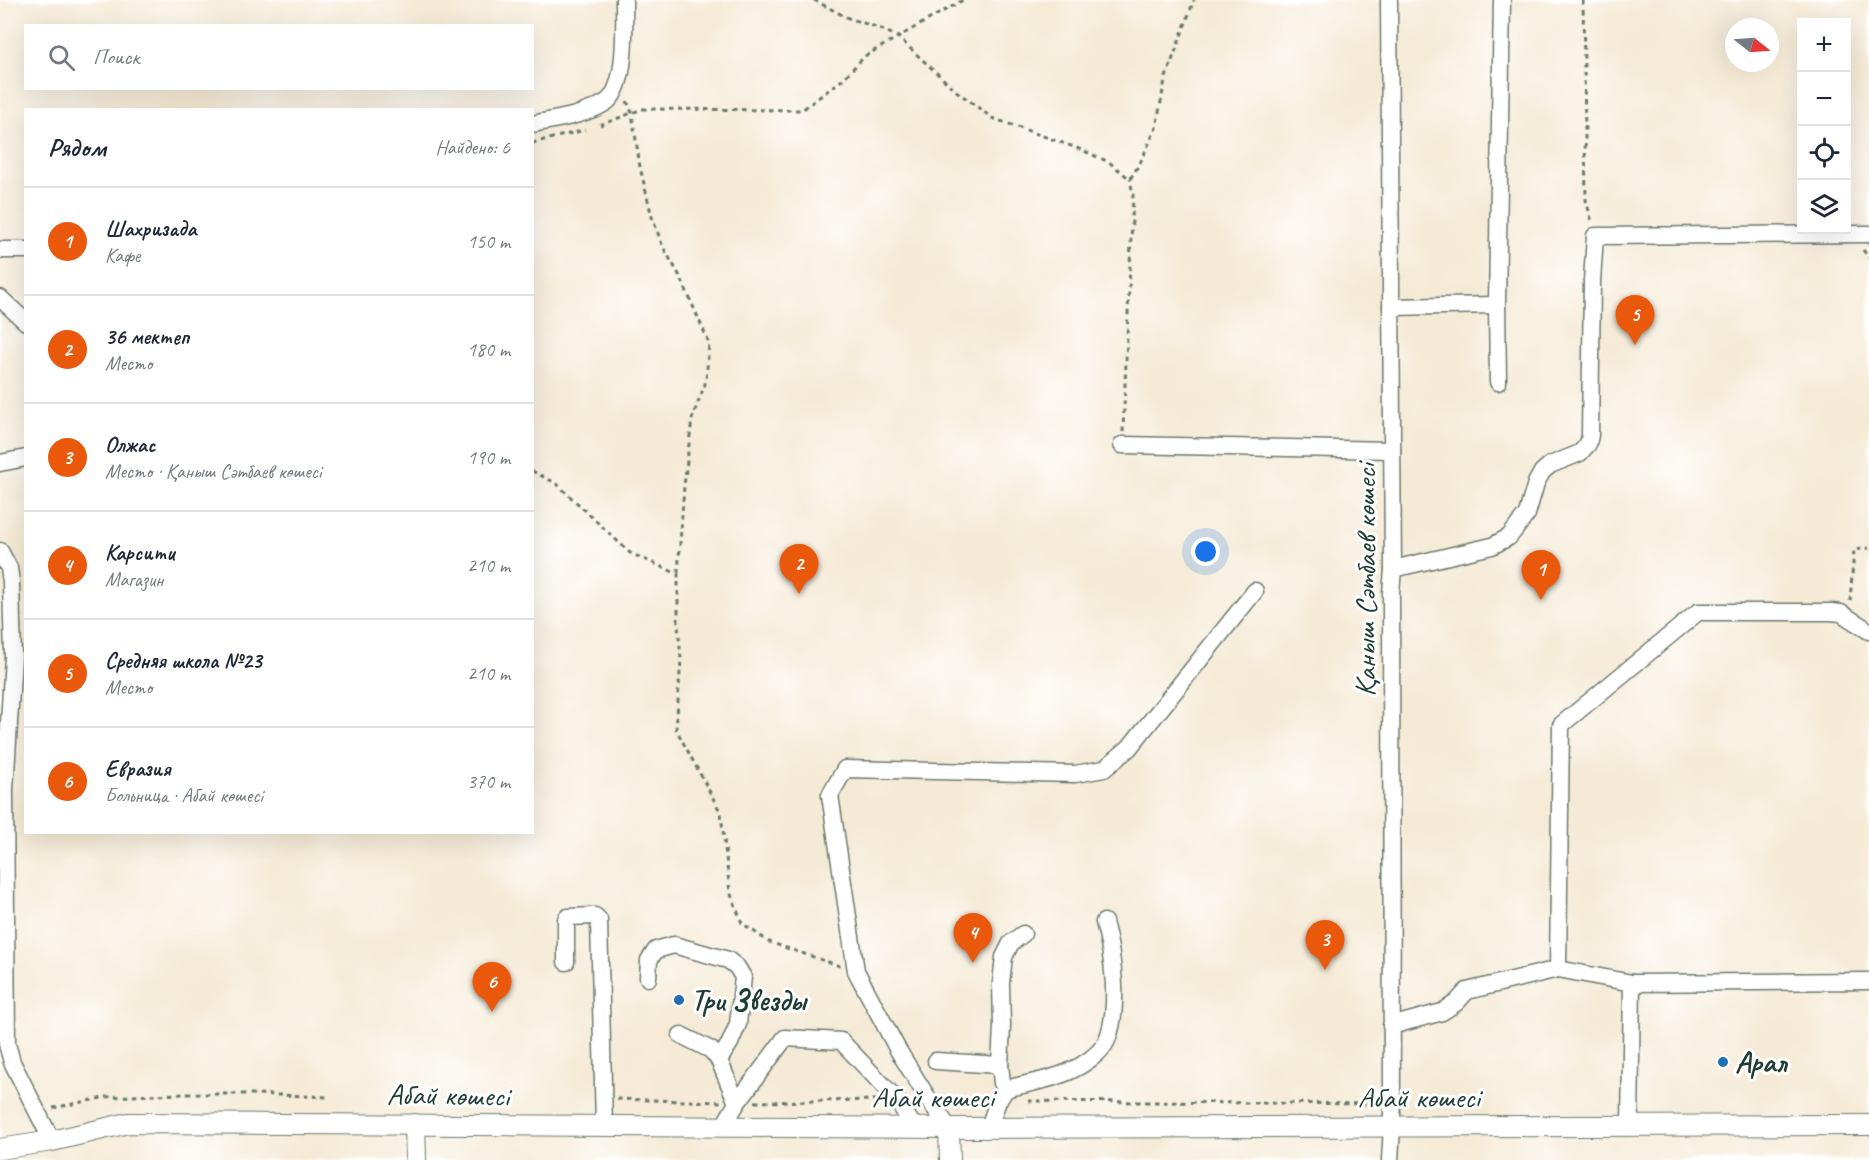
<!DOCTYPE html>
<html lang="ru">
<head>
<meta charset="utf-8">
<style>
	:root { --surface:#fff; --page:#f6f6f7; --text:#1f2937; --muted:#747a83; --line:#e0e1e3; --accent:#ea580c }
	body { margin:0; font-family:Caveat,sans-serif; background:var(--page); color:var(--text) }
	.controls { position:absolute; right:18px; top:18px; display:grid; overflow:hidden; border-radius:0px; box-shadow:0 6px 24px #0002 }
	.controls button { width:54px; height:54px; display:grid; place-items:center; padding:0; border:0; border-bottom:2px solid var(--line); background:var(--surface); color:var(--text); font:30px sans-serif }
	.compass { position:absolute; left:1725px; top:18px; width:54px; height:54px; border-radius:50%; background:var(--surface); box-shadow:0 6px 24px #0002; rotate:107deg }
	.you { position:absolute; left:1206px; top:552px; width:21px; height:21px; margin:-15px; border:4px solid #fff; border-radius:50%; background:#1a73e8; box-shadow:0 0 0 9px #1a73e833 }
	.badge { display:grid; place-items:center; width:39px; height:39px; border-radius:50%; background:var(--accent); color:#fff; font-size:20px; font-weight:700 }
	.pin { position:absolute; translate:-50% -50px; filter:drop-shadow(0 2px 3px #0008) }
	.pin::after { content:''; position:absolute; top:32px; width:21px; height:18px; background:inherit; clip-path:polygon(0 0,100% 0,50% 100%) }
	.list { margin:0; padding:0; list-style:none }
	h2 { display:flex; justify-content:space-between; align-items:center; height:78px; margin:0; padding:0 24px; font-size:26px }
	h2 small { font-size:20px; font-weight:400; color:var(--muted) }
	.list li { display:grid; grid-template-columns:39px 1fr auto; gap:18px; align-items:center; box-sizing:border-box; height:108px; padding:0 24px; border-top:2px solid var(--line) }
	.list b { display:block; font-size:22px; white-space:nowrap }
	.list p { margin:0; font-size:20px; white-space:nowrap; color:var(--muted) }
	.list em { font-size:20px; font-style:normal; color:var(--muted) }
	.icon { flex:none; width:33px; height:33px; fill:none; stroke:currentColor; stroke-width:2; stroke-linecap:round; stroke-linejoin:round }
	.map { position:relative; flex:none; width:1869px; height:1160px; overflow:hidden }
	.search { position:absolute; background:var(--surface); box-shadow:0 6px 24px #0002; left:24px; top:24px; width:510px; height:66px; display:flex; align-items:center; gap:15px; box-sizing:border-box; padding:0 21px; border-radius:0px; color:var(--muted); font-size:22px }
	.panel { position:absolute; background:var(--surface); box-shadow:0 6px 24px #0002; left:24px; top:108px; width:510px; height:726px; border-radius:0px }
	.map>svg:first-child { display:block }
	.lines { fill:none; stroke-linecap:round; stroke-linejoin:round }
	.minor-casing { stroke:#6a7a6c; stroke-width:19 }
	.major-casing { stroke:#6a7a6c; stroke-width:22 }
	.path { stroke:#6a7a6c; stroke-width:3; stroke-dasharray:4.5 4.5; stroke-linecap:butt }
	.minor { stroke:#fff; stroke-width:16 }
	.major { stroke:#fff; stroke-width:20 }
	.poi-dot { fill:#1f6fb2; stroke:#fff; stroke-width:2 }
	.labels { text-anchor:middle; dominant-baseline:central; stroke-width:6; stroke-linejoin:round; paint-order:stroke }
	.street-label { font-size:30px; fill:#1f3d34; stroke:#fff }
	.poi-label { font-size:30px; font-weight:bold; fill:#1f3d34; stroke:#fff; text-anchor:start }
</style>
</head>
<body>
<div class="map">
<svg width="1869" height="1160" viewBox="0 0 1869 1160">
	<rect width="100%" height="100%" fill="#fff"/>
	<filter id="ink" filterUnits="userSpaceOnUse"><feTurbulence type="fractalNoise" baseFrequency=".0167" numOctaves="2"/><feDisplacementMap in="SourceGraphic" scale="12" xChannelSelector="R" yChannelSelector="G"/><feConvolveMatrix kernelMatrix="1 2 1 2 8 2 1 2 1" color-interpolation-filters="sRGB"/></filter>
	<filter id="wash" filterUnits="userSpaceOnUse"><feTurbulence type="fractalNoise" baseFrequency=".008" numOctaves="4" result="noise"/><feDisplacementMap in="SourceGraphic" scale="24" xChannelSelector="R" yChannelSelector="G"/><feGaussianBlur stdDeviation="1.35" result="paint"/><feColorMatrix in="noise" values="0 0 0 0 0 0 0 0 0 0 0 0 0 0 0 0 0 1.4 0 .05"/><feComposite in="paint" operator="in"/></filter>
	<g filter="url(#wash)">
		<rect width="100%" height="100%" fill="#f5ead5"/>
	</g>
	<g filter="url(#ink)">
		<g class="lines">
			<defs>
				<g id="minor">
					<polyline points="1389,0 1393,569 1391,593 1392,1127 1390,1160"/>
					<path d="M532,124c25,-5 51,-8 73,-21 23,-14 19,-78 19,-103"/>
					<polyline points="0,250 26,250"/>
					<polyline points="0,298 26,322"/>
					<polyline points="1391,307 1497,305"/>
					<polyline points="1498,382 1497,305 1502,0"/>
					<polyline points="1122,445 1392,450"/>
					<polyline points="0,463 26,458"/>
					<polyline points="0,551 9,568 11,582 13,657 5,790 7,1044 12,1062 52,1141"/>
					<polyline points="1393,569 1492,546 1509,537 1527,514 1536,483 1542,472 1550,465 1580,453 1588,444 1590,435 1592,281 1595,236 1869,234"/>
					<polyline points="566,962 566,919 568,917 595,916 599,920 604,1126"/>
					<polyline points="1558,969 1561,725 1698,612 1831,612 1841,613 1869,631"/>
					<polyline points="648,978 649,960 656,950 674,945 728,960 737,967 743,977 738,1024 730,1043 719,1060"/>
					<polyline points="1391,1026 1442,1012 1456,1003 1467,991 1558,969 1632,983"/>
					<polyline points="681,1035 711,1050 719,1060 737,1103"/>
					<polyline points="936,1061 1000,1065"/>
					<polyline points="1006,1089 1002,1083 1000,1065 1002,1026 1001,983 1004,957 1011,943 1023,934"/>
					<polyline points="1630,1126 1632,983 1869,981"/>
					<polyline points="723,1127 737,1103 785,1038 841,1041 897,1100 914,1127"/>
					<path d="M989,1127l9,-26 8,-12c21,-6 42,-8 62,-17 14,-6 33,-18 39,-32 13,-32 6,-86 -3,-118"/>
					<polyline points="949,1128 929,1100 898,1050 856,971 830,795 845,769 1075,774 1104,769 1129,748 1255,591"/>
				</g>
				<g id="major">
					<polyline points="415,1124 416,1160"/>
					<polyline points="949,1128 950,1160"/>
					<polyline points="0,1149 52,1141 128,1123 949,1128 1869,1125"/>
				</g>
			</defs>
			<use href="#minor" class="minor-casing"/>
			<use href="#major" class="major-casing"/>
			<g class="path">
				<polyline points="814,0 848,18 879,28 898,37 955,90 992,118 1077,148 1109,162 1130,179 1140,163 1156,128 1165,80 1194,0"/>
				<polyline points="1583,0 1586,200 1592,222"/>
				<polyline points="627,101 632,113 640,167 652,217 663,247 681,278 709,343 706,381 692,419 684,486 678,573"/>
				<polyline points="600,125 642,109 802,110 842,80 865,56 963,0"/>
				<polyline points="532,143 585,130"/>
				<polyline points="1863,250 1869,258"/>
				<polyline points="1123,432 1133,195 1130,179"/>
				<polyline points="532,471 556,483 630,553 678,574 678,625 681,659 676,729 721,813 730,892 742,923 769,942 840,966"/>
				<polyline points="1850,601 1854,550 1869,548"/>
				<polyline points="617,1099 722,1102"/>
				<polyline points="947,1100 983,1101"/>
				<polyline points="1028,1101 1379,1104"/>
				<polyline points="755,1102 878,1100"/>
				<polyline points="53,1108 107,1097 181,1094 255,1094 329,1097"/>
			</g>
			<use href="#minor" class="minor"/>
			<use href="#major" class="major"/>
		</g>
	</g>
	<g class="poi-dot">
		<circle cx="679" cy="1000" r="6"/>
		<circle cx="1723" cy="1062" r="6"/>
	</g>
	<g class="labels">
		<g class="street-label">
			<text transform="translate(1365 580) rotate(-90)">Қаныш Сәтбаев көшесі</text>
			<text transform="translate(448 1095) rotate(1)">Абай көшесі</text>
			<text x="933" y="1097">Абай көшесі</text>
			<text x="1419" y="1097">Абай көшесі</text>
		</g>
		<g class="poi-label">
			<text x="691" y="1000">Три Звезды</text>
			<text x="1735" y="1062">Арал</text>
		</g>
	</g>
</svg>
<div class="controls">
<button>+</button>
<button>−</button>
<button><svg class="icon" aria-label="locate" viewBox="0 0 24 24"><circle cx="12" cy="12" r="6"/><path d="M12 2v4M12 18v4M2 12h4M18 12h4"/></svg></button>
<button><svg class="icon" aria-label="layers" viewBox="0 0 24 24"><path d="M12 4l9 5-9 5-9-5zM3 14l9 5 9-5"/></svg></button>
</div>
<svg class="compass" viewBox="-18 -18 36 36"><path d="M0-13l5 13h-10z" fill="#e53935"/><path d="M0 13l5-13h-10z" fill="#747a83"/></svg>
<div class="you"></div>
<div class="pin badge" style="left:1541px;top:600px">1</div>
<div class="pin badge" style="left:799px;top:594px">2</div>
<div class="pin badge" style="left:1325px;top:970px">3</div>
<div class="pin badge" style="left:973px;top:963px">4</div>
<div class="pin badge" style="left:1635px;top:345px">5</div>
<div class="pin badge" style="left:492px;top:1012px">6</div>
<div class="search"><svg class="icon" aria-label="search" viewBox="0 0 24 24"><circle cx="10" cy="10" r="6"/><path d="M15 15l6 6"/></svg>Поиск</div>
<section class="panel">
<h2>Рядом<small>Найдено: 6</small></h2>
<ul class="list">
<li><span class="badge">1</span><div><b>Шахризада</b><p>Кафе</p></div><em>150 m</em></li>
<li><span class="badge">2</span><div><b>36 мектеп</b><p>Место</p></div><em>180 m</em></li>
<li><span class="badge">3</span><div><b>Олжас</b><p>Место · Қаныш Сәтбаев көшесі</p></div><em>190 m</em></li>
<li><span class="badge">4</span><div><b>Карсити</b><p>Магазин</p></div><em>210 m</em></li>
<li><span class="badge">5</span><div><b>Средняя школа №23</b><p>Место</p></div><em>210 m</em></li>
<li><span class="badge">6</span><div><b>Евразия</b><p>Больница · Абай көшесі</p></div><em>370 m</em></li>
</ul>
</section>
</div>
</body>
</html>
